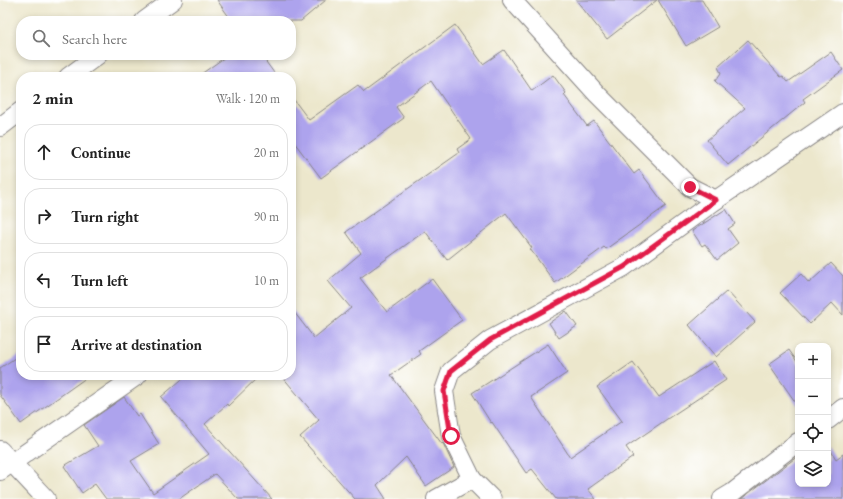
<!DOCTYPE html>
<html lang="en">
<head>
<meta charset="utf-8">
<style>
	:root { --surface:#fff; --page:#f6f6f6; --text:#222; --muted:#767676; --line:#e0e0e0 }
	body { margin:0; font-family:"EB Garamond",serif; background:var(--page); color:var(--text) }
	.controls { position:absolute; right:12px; bottom:12px; display:grid; overflow:hidden; border-radius:8px; box-shadow:0 2px 6px #0003 }
	.controls button { width:36px; height:36px; display:grid; place-items:center; padding:0; border:0; border-bottom:1px solid var(--line); background:var(--surface); color:var(--text); font:20px sans-serif }
	.stop { position:absolute; width:12px; height:12px; margin:-9px; border:3px solid #e11d48; border-radius:50%; background:#fff }
	.stop.end { background:#e11d48; border-color:#fff; box-shadow:0 1px 4px #0008 }
	.list { margin:0; padding:0; list-style:none }
	h2 { display:flex; justify-content:space-between; align-items:center; height:52px; margin:0; padding:0 16px; font-size:17px }
	h2 small { font-size:13px; font-weight:400; color:var(--muted) }
	.list li { display:grid; grid-template-columns:26px 1fr auto; gap:12px; align-items:center; box-sizing:border-box; height:56px; margin:0 8px 8px; padding:0 8px; border:1px solid var(--line); border-radius:16px }
	.list b { display:block; font-size:15px; white-space:nowrap }
	.list em { font-size:13px; font-style:normal; color:var(--muted) }
	.icon { flex:none; width:22px; height:22px; fill:none; stroke:currentColor; stroke-width:2; stroke-linecap:round; stroke-linejoin:round }
	.map { position:relative; flex:none; width:843px; height:499px; overflow:hidden }
	.search { position:absolute; background:var(--surface); box-shadow:0 2px 6px #0003; left:16px; top:16px; width:280px; height:44px; display:flex; align-items:center; gap:10px; box-sizing:border-box; padding:0 14px; border-radius:16px; color:var(--muted); font-size:15px }
	.panel { position:absolute; background:var(--surface); box-shadow:0 2px 6px #0003; left:16px; top:72px; width:280px; height:308px; border-radius:16px }
	.map>svg:first-child { display:block }
	.building { fill:#ada3ed }
	.lines { fill:none; stroke-linecap:round; stroke-linejoin:round }
	.minor-casing { stroke:#878484; stroke-width:20 }
	.minor { stroke:#fff; stroke-width:18 }
	.route { stroke:#e11d48; stroke-width:5 }
</style>
</head>
<body>
<div class="map">
<svg width="843" height="499" viewBox="0 0 843 499">
	<rect width="100%" height="100%" fill="#fff"/>
	<filter id="ink" filterUnits="userSpaceOnUse"><feTurbulence type="fractalNoise" baseFrequency=".025" numOctaves="2"/><feDisplacementMap in="SourceGraphic" scale="8" xChannelSelector="R" yChannelSelector="G"/><feConvolveMatrix kernelMatrix="1 2 1 2 8 2 1 2 1" color-interpolation-filters="sRGB"/></filter>
	<filter id="wash" filterUnits="userSpaceOnUse"><feTurbulence type="fractalNoise" baseFrequency=".012" numOctaves="4" result="noise"/><feDisplacementMap in="SourceGraphic" scale="16" xChannelSelector="R" yChannelSelector="G"/><feGaussianBlur stdDeviation="0.9" result="paint"/><feColorMatrix in="noise" values="0 0 0 0 0 0 0 0 0 0 0 0 0 0 0 0 0 1.4 0 .05"/><feComposite in="paint" operator="in"/></filter>
	<g filter="url(#wash)">
		<rect width="100%" height="100%" fill="#ece7cc"/>
		<g id="blocks">
			<g class="building">
				<polygon points="217,0 326,0 301,21 232,21"/>
				<polygon points="576,0 657,0 607,39"/>
				<polygon points="658,0 702,0 718,27 686,46"/>
				<polygon points="455,25 483,64 504,50 532,91 553,75 566,93 564,95 587,126 594,121 634,174 639,170 666,206 606,249 604,247 555,283 530,249 532,248 506,213 447,260 425,231 360,278 387,312 432,279 462,320 419,351 421,354 391,375 442,444 443,443 454,467 426,486 406,457 377,485 386,499 355,499 300,437 319,420 281,375 291,375 291,308 314,338 351,308 328,281 361,253 346,232 459,153 457,149 471,139 431,81 396,107 404,118 321,178 291,138 291,96 309,120 358,85 364,92"/>
				<polygon points="748,40 781,77 783,76 788,82 831,52 843,70 803,99 805,102 728,165 707,140 745,108 715,81 721,73 718,67"/>
				<polygon points="228,55 261,55 277,77 197,77"/>
				<polygon points="726,209 735,224 728,229 738,243 717,260 705,244 702,246 692,231"/>
				<polygon points="831,263 843,276 843,315 832,303 810,324 780,293 801,274 809,283"/>
				<polygon points="727,291 755,322 716,357 689,325"/>
				<polygon points="566,311 577,326 559,338 549,323"/>
				<polygon points="548,344 567,373 531,397 570,457 622,421 597,387 633,362 659,397 714,361 726,380 667,419 626,447 633,457 588,489 596,499 556,499 532,469 526,473 492,422 491,423 472,393"/>
				<polygon points="789,350 798,363 798,406 769,364"/>
				<polygon points="21,354 21,375 90,375 21,424 0,395 0,368"/>
				<polygon points="187,375 260,375 228,406 227,404 205,424 272,499 238,499 215,474 179,499 106,499 95,484 82,493 64,466 98,446 84,425 124,397 137,416 140,414 159,444 131,461 153,493 209,454 161,397"/>
				<polygon points="828,446 836,459 843,454 843,499 741,499 798,456 798,484 828,484"/>
			</g>
		</g>
	</g>
	<g filter="url(#ink)">
		<use href="#blocks" fill-opacity="0" stroke="#878484" stroke-width="1"/>
		<g class="lines">
			<defs>
				<g id="minor">
					<polyline points="512,0 597,94 690,187 716,200"/>
					<polyline points="144,21 173,0"/>
					<polyline points="68,77 98,55"/>
					<polyline points="0,127 21,111"/>
					<polyline points="828,420 843,408"/>
					<polyline points="0,450 46,499"/>
					<polyline points="0,471 138,375"/>
					<polyline points="472,479 451,436 444,391 451,371 490,340 624,267 716,200 843,113"/>
					<polyline points="436,499 472,479 492,499"/>
					<polyline points="722,499 732,493 798,442"/>
				</g>
			</defs>
			<use href="#minor" class="minor-casing"/>
			<use href="#minor" class="minor"/>
		</g>
	</g>
	<g class="lines" filter="url(#ink)">
		<polyline class="route" points="451,436 444,391 451,371 490,340 624,267 716,200 690,187"/>
	</g>
</svg>
<div class="controls">
<button>+</button>
<button>−</button>
<button><svg class="icon" aria-label="locate" viewBox="0 0 24 24"><circle cx="12" cy="12" r="6"/><path d="M12 2v4M12 18v4M2 12h4M18 12h4"/></svg></button>
<button><svg class="icon" aria-label="layers" viewBox="0 0 24 24"><path d="M12 4l9 5-9 5-9-5zM3 14l9 5 9-5"/></svg></button>
</div>
<div class="stop" style="left:451px;top:436px"></div>
<div class="stop end" style="left:690px;top:187px"></div>
<div class="search"><svg class="icon" aria-label="search" viewBox="0 0 24 24"><circle cx="10" cy="10" r="6"/><path d="M15 15l6 6"/></svg>Search here</div>
<section class="panel">
<h2>2 min<small>Walk · 120 m</small></h2>
<ul class="list">
<li><svg class="icon" aria-label="ahead" viewBox="0 0 24 24"><path d="M12 20V5M6 11l6-6 6 6"/></svg><div><b>Continue</b></div><em>20 m</em></li>
<li><svg class="icon" aria-label="right" viewBox="0 0 24 24"><path d="M7 20v-9h11M14 6l5 5-5 5"/></svg><div><b>Turn right</b></div><em>90 m</em></li>
<li><svg class="icon" aria-label="left" viewBox="0 0 24 24"><path d="M17 20v-9H6M10 6l-5 5 5 5"/></svg><div><b>Turn left</b></div><em>10 m</em></li>
<li><svg class="icon" aria-label="arrive" viewBox="0 0 24 24"><path d="M6 21V4h12l-3 4 3 4H6"/></svg><div><b>Arrive at destination</b></div></li>
</ul>
</section>
</div>
</body>
</html>
